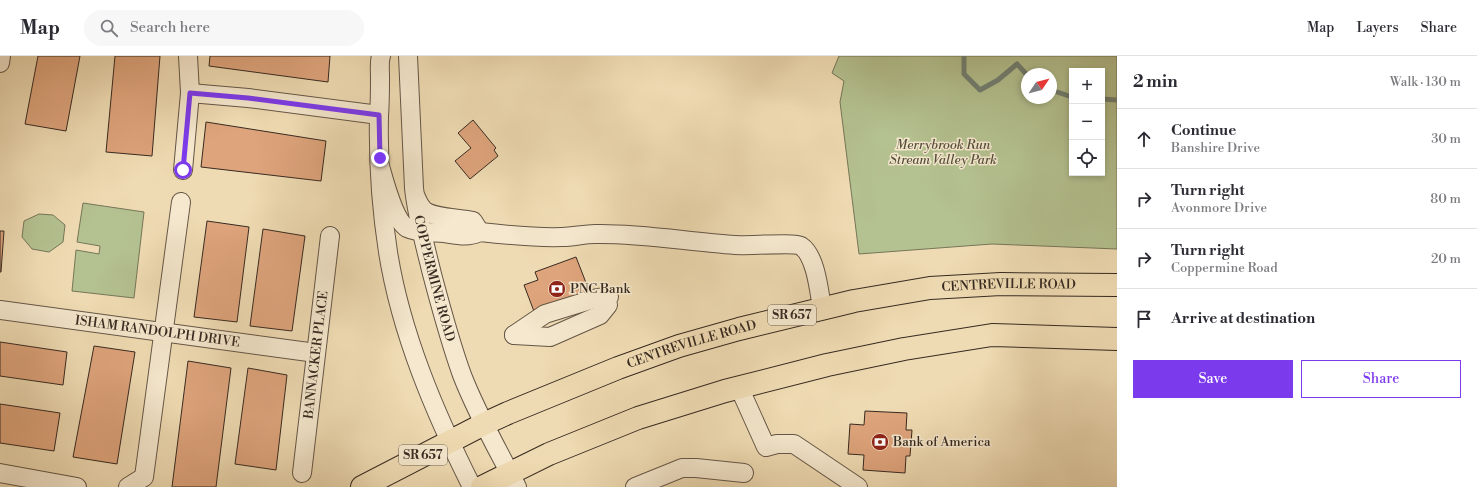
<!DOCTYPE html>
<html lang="en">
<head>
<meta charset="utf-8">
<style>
	:root { --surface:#fff; --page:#f7f7f7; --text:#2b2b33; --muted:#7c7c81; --line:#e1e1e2; --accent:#7c3aed }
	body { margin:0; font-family:"Libre Bodoni",serif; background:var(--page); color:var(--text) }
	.controls { position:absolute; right:12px; top:12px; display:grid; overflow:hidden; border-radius:0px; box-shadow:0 2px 6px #0003 }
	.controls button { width:36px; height:36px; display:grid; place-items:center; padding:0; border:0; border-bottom:1px solid var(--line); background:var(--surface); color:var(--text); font:20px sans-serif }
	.compass { position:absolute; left:1021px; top:12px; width:36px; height:36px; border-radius:50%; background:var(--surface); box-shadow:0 2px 6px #0003; rotate:55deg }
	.stop { position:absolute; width:12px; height:12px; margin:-9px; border:3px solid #7c3aed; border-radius:50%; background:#fff }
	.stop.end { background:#7c3aed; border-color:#fff; box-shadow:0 1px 4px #0008 }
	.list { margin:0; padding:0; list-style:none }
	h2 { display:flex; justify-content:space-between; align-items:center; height:52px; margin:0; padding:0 16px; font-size:17px }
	h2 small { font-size:13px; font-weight:400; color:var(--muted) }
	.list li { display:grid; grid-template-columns:26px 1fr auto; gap:12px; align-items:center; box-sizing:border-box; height:60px; padding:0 16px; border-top:1px solid var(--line) }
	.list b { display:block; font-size:15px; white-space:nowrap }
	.list p { margin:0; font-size:13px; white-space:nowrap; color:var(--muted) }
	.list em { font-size:13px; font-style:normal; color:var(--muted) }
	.actions { display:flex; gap:8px; padding:12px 16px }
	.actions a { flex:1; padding:9px 0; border:1px solid var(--accent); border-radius:0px; text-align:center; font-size:14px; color:var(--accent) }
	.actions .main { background:var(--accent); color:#fff }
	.icon { flex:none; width:22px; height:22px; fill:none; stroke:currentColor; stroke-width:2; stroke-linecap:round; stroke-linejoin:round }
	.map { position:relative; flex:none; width:1117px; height:431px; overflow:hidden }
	header { display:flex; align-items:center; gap:24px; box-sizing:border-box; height:56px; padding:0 20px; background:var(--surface); border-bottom:1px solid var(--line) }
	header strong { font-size:19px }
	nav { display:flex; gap:22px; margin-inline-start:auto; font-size:14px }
	.search { width:280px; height:36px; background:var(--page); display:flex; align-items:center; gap:10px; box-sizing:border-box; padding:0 14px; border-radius:22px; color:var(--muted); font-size:15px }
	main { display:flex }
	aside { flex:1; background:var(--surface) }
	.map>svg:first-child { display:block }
	.green { fill:#b4c190; stroke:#767658; fill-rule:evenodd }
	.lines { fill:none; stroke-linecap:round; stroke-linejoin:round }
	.stream { stroke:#728173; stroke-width:5 }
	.building { fill:#dea47c; stroke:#372a21 }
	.minor-casing { stroke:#655646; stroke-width:20 }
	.major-casing { stroke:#372a21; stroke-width:24 }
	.minor { stroke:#f5e8ce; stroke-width:18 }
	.major { stroke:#efdbb3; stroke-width:22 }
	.route { stroke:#7c3aed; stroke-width:5 }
	.labels { text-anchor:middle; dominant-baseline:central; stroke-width:3; stroke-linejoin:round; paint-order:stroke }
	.shield { fill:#f5e8ce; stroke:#706355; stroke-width:1 }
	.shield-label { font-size:12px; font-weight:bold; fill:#372a21 }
	.park-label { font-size:13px; font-style:italic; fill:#56503d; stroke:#f5e8ce }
	.street-label { font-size:13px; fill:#372a21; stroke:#f5e8ce }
	.poi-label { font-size:13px; fill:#372a21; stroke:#f5e8ce; text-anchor:start }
</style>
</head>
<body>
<header>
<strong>Map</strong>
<div class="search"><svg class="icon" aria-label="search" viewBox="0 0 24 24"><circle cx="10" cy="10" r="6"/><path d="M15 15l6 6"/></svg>Search here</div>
<nav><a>Map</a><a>Layers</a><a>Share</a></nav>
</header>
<main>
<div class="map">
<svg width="1117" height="431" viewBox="0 0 1117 431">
	<rect width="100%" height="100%" fill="#efdbb3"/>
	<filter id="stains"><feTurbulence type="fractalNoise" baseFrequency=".005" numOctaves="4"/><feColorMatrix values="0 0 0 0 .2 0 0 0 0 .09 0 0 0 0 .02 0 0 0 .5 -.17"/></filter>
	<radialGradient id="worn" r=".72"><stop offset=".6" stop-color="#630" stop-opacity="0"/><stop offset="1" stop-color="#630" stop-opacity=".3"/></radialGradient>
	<g class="green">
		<path d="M839,0h278v193l-125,-5 -133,10 -19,-152 4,-21 -12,-8zM1072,15h30v102h-30zM1027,18h24v24h-24z"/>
		<polygon points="83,147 144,156 134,242 72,235 76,194 99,198 100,190 77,186"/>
		<polygon points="39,158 53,159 65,169 63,186 49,196 32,193 22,181 24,165"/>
	</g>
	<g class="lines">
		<g class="stream">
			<polyline points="964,0 964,18 980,34 998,24 1017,8 1027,19"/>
			<polyline points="1051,34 1072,41"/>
			<polyline points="1102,43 1117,44"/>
		</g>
	</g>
	<g class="building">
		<polygon points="38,0 80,0 66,75 25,68"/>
		<polygon points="115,0 160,0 152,100 106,96"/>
		<polygon points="210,0 330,0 328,26 209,10"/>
		<polygon points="473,64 496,92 494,94 498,100 470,123 455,105 471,92 458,77"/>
		<polygon points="206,66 326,85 321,125 201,111"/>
		<polygon points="207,165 249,171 237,266 194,261"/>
		<polygon points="263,173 305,180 292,275 250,270"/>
		<polygon points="0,175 4,175 1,216 0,216"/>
		<polygon points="576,201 590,237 535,258 524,229 538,224 535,216"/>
		<polygon points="0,286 67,296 63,329 0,320"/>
		<polygon points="94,290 135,296 117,408 73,401"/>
		<polygon points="188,305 231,312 216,431 172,431"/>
		<polygon points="248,312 287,319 276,414 235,408"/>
		<polygon points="0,348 60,357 54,395 0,387"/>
		<polygon points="865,355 907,357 906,374 912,374 910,400 906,400 905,417 863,414 864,399 848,398 850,368 864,369"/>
	</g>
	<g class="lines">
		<defs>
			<g id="minor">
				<path d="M381,0c-2,6 -1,14 -1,21 0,13 0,26 -1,39 -1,45 2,91 9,136 13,82 47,161 84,235"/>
				<path id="s1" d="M408,0l6,132c3,29 11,57 18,86 9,34 18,68 30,101 15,39 36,75 55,112"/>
				<polyline points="0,7 1,0"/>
				<polyline points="190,37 248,42 379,59"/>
				<path d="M380,110c4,14 14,54 27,62 10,5 26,4 37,5 13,2 23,5 36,-1 27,3 55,6 82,5 11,0 22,-3 33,-3 47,-1 93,8 140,11 13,1 59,-3 66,1 15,10 18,45 21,62"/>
				<polyline points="183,114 190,37 188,0"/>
				<path d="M416,141c2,5 4,10 9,14 10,7 35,7 48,10l7,11"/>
				<path id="s2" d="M0,254l316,43"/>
				<polyline points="514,279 545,258 597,242 609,241"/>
				<polyline points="514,279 550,281 600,259 608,249"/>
				<polyline points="739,331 766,391 777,388 794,388 858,431"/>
				<polyline points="0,417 77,431"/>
				<path id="s3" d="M302,417l28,-237"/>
				<polyline points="128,431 144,421 181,146"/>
				<polyline points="635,431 682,412 696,412 744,417"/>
			</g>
			<g id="major">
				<path id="s4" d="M362,431l122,-63 24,-11 110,-45 61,-22 60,-17 115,-28 76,-13 71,-4 116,1"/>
				<polyline points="482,431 549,398 638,362 725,335 827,309 904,293 992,279 1117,283"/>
			</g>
		</defs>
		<use href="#minor" class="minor-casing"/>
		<use href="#major" class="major-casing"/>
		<use href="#minor" class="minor"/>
		<use href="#major" class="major"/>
	</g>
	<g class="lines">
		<polyline class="route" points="183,114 190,37 248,42 379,59 380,102"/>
	</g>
	<defs>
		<symbol id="bank-disc" viewBox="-11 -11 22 22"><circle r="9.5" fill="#8f2418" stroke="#f5e8ce"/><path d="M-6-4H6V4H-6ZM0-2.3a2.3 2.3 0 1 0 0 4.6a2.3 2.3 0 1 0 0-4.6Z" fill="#fff"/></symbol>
	</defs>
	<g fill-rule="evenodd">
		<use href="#bank-disc" x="547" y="223" width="20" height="20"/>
		<use href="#bank-disc" x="870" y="376" width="20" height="20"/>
	</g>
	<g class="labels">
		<g class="shield">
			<rect x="768" y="249" width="48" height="20" rx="3"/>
			<rect x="399" y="389" width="48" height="20" rx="3"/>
		</g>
		<g class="shield-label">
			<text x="792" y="259">SR 657</text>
			<text x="423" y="399">SR 657</text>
		</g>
		<g class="park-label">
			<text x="943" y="89">Merrybrook Run<tspan x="943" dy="15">Stream Valley Park</tspan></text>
		</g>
		<g class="street-label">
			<text stroke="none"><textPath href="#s1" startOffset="225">COPPERMINE ROAD</textPath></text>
			<text stroke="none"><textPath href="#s4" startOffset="684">CENTREVILLE ROAD</textPath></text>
			<text stroke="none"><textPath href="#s2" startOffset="159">ISHAM RANDOLPH DRIVE</textPath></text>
			<text stroke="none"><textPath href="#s4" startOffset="360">CENTREVILLE ROAD</textPath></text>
			<text stroke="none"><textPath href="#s3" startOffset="119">BANNACKER PLACE</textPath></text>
		</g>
		<g class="poi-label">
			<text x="570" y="233">PNC Bank</text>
			<text x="893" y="386">Bank of America</text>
		</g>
	</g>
	<rect width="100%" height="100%" filter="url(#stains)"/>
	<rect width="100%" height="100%" fill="url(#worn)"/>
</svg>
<div class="controls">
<button>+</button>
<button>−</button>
<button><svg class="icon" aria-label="locate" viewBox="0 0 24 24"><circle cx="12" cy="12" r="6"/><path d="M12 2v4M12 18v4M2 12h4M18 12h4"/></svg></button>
</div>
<svg class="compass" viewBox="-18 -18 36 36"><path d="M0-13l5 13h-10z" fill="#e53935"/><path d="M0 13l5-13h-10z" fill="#7c7c81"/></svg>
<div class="stop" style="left:183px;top:114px"></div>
<div class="stop end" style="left:380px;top:102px"></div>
</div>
<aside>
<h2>2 min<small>Walk · 130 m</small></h2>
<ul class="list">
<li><svg class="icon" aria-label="ahead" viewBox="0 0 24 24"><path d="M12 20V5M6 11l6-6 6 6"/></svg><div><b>Continue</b><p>Banshire Drive</p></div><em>30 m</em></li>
<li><svg class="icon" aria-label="right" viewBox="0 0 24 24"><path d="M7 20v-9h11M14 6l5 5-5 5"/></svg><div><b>Turn right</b><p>Avonmore Drive</p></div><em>80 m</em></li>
<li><svg class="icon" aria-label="right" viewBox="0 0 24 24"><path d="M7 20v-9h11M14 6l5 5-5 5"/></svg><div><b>Turn right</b><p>Coppermine Road</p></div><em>20 m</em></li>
<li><svg class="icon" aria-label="arrive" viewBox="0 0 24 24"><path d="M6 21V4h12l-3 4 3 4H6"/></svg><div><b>Arrive at destination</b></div></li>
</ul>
<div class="actions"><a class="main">Save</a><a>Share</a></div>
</aside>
</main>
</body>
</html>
